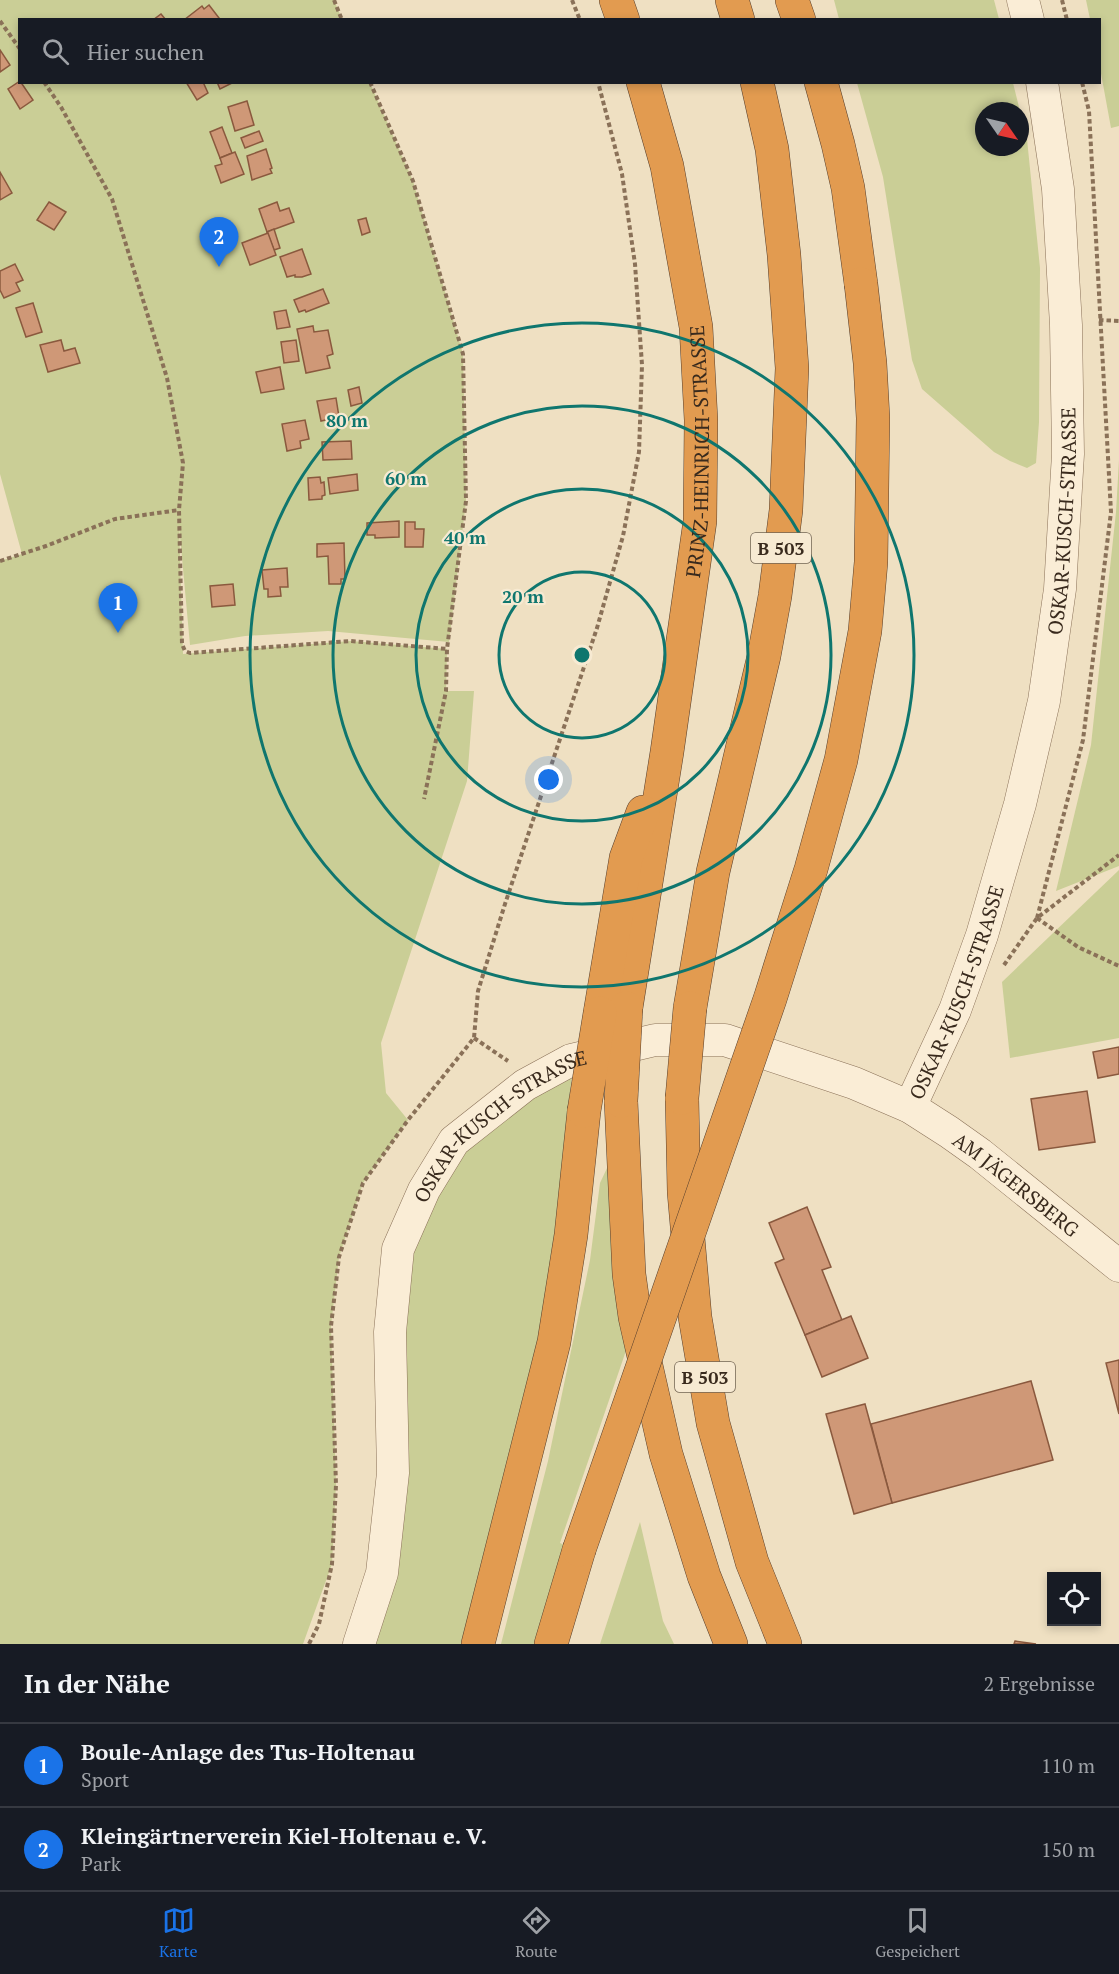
<!DOCTYPE html>
<html lang="de">
<head>
<meta charset="utf-8">
<style>
	:root { --surface:#171b24; --page:#242831; --text:#f1f3f6; --muted:#9ea1a6; --line:#363941; --accent:#1a73e8 }
	body { margin:0; font-family:"PT Serif",serif; background:var(--page); color:var(--text) }
	.controls { position:absolute; right:18px; bottom:18px; display:grid; overflow:hidden; border-radius:0px; box-shadow:0 3px 9px #0003 }
	.controls button { width:54px; height:54px; display:grid; place-items:center; padding:0; border:0; border-bottom:2px solid var(--line); background:var(--surface); color:var(--text); font:30px sans-serif }
	.compass { position:absolute; left:975px; top:102px; width:54px; height:54px; border-radius:50%; background:var(--surface); box-shadow:0 3px 9px #0003; rotate:124deg }
	.you { position:absolute; left:549px; top:780px; width:21px; height:21px; margin:-15px; border:4px solid #fff; border-radius:50%; background:#1a73e8; box-shadow:0 0 0 9px #1a73e833 }
	.badge { display:grid; place-items:center; width:39px; height:39px; border-radius:50%; background:var(--accent); color:#fff; font-size:20px; font-weight:700 }
	.pin { position:absolute; translate:-50% -50px; filter:drop-shadow(0 2px 3px #0008) }
	.pin::after { content:''; position:absolute; top:32px; width:21px; height:18px; background:inherit; clip-path:polygon(0 0,100% 0,50% 100%) }
	.list { margin:0; padding:0; list-style:none }
	h2 { display:flex; justify-content:space-between; align-items:center; height:78px; margin:0; padding:0 24px; font-size:26px }
	h2 small { font-size:20px; font-weight:400; color:var(--muted) }
	.list li { display:grid; grid-template-columns:39px 1fr auto; gap:18px; align-items:center; box-sizing:border-box; height:84px; padding:0 24px; border-top:2px solid var(--line) }
	.list b { display:block; font-size:22px; white-space:nowrap }
	.list p { margin:0; font-size:20px; white-space:nowrap; color:var(--muted) }
	.list em { font-size:20px; font-style:normal; color:var(--muted) }
	.icon { flex:none; width:33px; height:33px; fill:none; stroke:currentColor; stroke-width:2; stroke-linecap:round; stroke-linejoin:round }
	.map { position:relative; flex:none; width:1119px; height:1644px; overflow:hidden }
	.search { position:absolute; background:var(--surface); box-shadow:0 3px 9px #0003; left:18px; right:18px; top:18px; height:66px; display:flex; align-items:center; gap:15px; box-sizing:border-box; padding:0 21px; border-radius:0px; color:var(--muted); font-size:22px }
	.sheet { height:246px; background:var(--surface) }
	nav { display:flex; justify-content:space-around; align-items:center; box-sizing:border-box; height:84px; border-top:2px solid var(--line); background:var(--surface); font-size:16px; color:var(--muted) }
	nav a { display:grid; justify-items:center; gap:3px }
	nav .on { color:var(--accent) }
	.map>svg:first-child { display:block }
	.green { fill:#cace96; fill-rule:evenodd }
	.building { fill:#cf9877; stroke:#8a593e; stroke-width:1.5 }
	.lines { fill:none; stroke-linecap:round; stroke-linejoin:round }
	.minor-casing { stroke:#8a7158; stroke-width:33 }
	.highway-casing { stroke:#573f2d; stroke-width:34 }
	.path { stroke:#8a7158; stroke-width:4; stroke-dasharray:4.5 3; stroke-linecap:butt }
	.minor { stroke:#faedd6; stroke-width:32 }
	.highway { stroke:#e29b50; stroke-width:33 }
	.highway-bridge-casing { stroke:#573f2d; stroke-width:34; stroke-linecap:butt }
	.highway-bridge { stroke:#e29b50; stroke-width:33 }
	.ring { fill:none; stroke:#0f766e; stroke-width:3 }
	.labels { text-anchor:middle; dominant-baseline:central; stroke-width:4.5; stroke-linejoin:round; paint-order:stroke }
	.shield { fill:#f7ead2; stroke:#726453; stroke-width:1.5 }
	.shield-label { font-size:18px; font-weight:bold; fill:#392a1d }
	.street-label { font-size:20px; fill:#392a1d; stroke:#f7ead2 }
	.centre { fill:#0f766e; stroke:#f7ead2; stroke-width:3 }
	.ring-label { font-size:18px; text-anchor:middle; font-weight:bold; fill:#0f766e; stroke:#f7ead2; stroke-width:4.5; stroke-linejoin:round; paint-order:stroke }
</style>
</head>
<body>
<div class="map">
<svg width="1119" height="1644" viewBox="0 0 1119 1644">
	<rect width="100%" height="100%" fill="#efe0c2"/>
	<g class="green">
		<polygon points="0,0 334,0 342,19 20,20 20,82 370,83 413,181 463,354 466,501 449,642 328,631 245,636 190,645 179,525 183,654 351,641 447,649 446,691 474,691 467,781 381,1043 386,1093 408,1120 363,1183 339,1257 331,1326 336,1484 332,1564 303,1644 0,1644 0,561 22,554 0,474"/>
		<polygon points="834,0 994,0 999,19 839,19"/>
		<polygon points="1086,0 1119,0 1119,126 1111,128 1100,68 1100,20 1090,19"/>
		<path d="M857,83h156l14,56 13,129 -1,154 -3,41 -9,5 -17,-7 -16,-9 -72,-63 -10,-29 -29,-183zM984,111h36v36h-36z"/>
		<polygon points="1119,460 1119,866 1056,891 1091,745 1116,512"/>
		<polygon points="1119,870 1119,1038 1010,1058 1002,982"/>
		<polygon points="574,1059 567,1118 584,1111 478,1644 359,1644 382,1573 398,1249 454,1141"/>
		<polygon points="608,1166 629,1342 560,1543 567,1546 538,1644 501,1644 548,1461 590,1260 600,1183"/>
		<polygon points="640,1522 663,1621 674,1644 600,1644"/>
	</g>
	<g class="building">
		<polygon points="209,5 219,18 217,20 184,20 202,6 204,9"/>
		<polygon points="161,14 166,20 153,20"/>
		<polygon points="0,50 10,65 0,72"/>
		<polygon points="20,81 33,100 20,109 8,89"/>
		<polygon points="186,82 203,82 208,93 197,100"/>
		<polygon points="217,82 234,82 220,89"/>
		<polygon points="247,101 254,125 235,131 228,107"/>
		<polygon points="222,127 232,153 220,158 210,132"/>
		<polygon points="259,131 263,141 245,148 241,138"/>
		<polygon points="266,149 272,168 270,169 272,173 252,180 247,156"/>
		<polygon points="235,152 244,174 221,183 215,166 222,164 220,158"/>
		<polygon points="0,172 12,193 0,200"/>
		<polygon points="49,202 66,212 54,230 37,220"/>
		<polygon points="277,202 280,211 289,208 294,222 267,232 259,209"/>
		<polygon points="366,218 370,232 362,235 358,220"/>
		<polygon points="274,229 280,248 274,250 267,232"/>
		<polygon points="268,233 276,255 250,265 242,243"/>
		<polygon points="302,249 311,274 302,277 295,277 295,275 287,277 280,257"/>
		<polygon points="15,264 23,280 16,283 20,291 4,298 0,290 0,271"/>
		<polygon points="323,289 329,303 306,312 305,310 299,312 294,300"/>
		<polygon points="33,303 42,332 26,337 16,308"/>
		<polygon points="286,310 290,327 277,329 274,312"/>
		<polygon points="313,326 314,332 328,330 333,354 327,356 330,368 306,373 297,329"/>
		<polygon points="61,340 64,351 75,348 80,363 48,372 40,345"/>
		<polygon points="296,340 299,361 284,363 281,342"/>
		<polygon points="280,367 284,389 261,393 256,372"/>
		<polygon points="359,387 362,403 351,406 348,390"/>
		<polygon points="336,398 339,417 321,421 317,401"/>
		<polygon points="305,420 309,439 300,441 301,448 287,451 282,424"/>
		<polygon points="351,441 352,459 323,460 322,442"/>
		<polygon points="357,474 358,490 330,494 328,478"/>
		<polygon points="320,477 321,483 324,482 325,495 322,496 322,499 309,500 308,478"/>
		<polygon points="399,521 399,537 375,538 375,535 367,535 367,523"/>
		<polygon points="405,522 415,522 415,529 424,529 423,547 405,547"/>
		<polygon points="344,543 345,579 341,579 341,584 329,584 328,556 317,557 317,544"/>
		<polygon points="287,568 288,587 280,587 281,596 268,597 268,589 264,589 262,570"/>
		<polygon points="233,584 235,605 212,607 210,586"/>
		<polygon points="1119,1047 1119,1074 1098,1078 1093,1052"/>
		<polygon points="1087,1091 1095,1142 1039,1150 1031,1099"/>
		<polygon points="807,1207 831,1267 822,1270 842,1320 805,1335 775,1263 784,1259 769,1223"/>
		<polygon points="851,1316 868,1358 822,1377 805,1335"/>
		<polygon points="1119,1360 1119,1414 1106,1363"/>
		<polygon points="1031,1381 1053,1460 892,1503 871,1424"/>
		<polygon points="865,1404 892,1503 854,1514 826,1414"/>
		<polygon points="1015,1641 1036,1644 1014,1644"/>
	</g>
	<g class="lines">
		<defs>
			<g id="minor">
				<polyline points="1023,0 1028,20"/>
				<path id="s1" d="M910,1107l45,-97 27,-75 38,-131 24,-103 16,-112 8,-135 -2,-129 -8,-136 -16,-107"/>
				<path id="s2" d="M359,1644l23,-71 11,-100 -3,-141 8,-83 26,-59 30,-49 71,-56 46,-25 84,-20h70l129,43 56,24 39,25 31,22 139,112"/>
			</g>
			<g id="highway">
				<polyline points="616,0 623,20"/>
				<polyline points="732,0 738,20"/>
				<polyline points="792,0 799,20"/>
				<polyline points="821,82 838,144 848,188 861,284"/>
				<path id="s3" d="M626,1008l41,-256 33,-231 1,-101 -5,-93 -29,-161 -24,-84"/>
				<polyline points="690,1008 713,872 764,656 775,596 786,510 792,368 784,255 772,149 757,82"/>
				<polyline points="600,1013 626,858 643,812"/>
				<polyline points="682,1098 684,1192 695,1317 713,1423 752,1562 785,1644"/>
				<polyline points="621,1101 629,1274 635,1317 666,1454 704,1576 731,1644"/>
				<polyline points="478,1644 554,1342 571,1235 584,1111"/>
				<polyline points="551,1644 579,1550"/>
			</g>
		</defs>
		<use href="#minor" class="minor-casing"/>
		<use href="#highway" class="highway-casing"/>
		<g class="path">
			<polyline points="334,0 342,20"/>
			<polyline points="572,0 580,20"/>
			<polyline points="1062,0 1067,20"/>
			<polyline points="0,21 20,49"/>
			<polyline points="44,82 61,107 112,199 167,378 183,463 179,510 182,644 185,651 190,653 351,641 447,649"/>
			<polyline points="370,82 413,181 463,354 466,501 447,649 446,691 424,799"/>
			<polyline points="1099,320 1119,321"/>
			<polyline points="0,561 46,546 115,519 179,510"/>
			<polyline points="1037,918 1083,740 1111,512 1089,111 1082,82"/>
			<polyline points="1037,918 1078,947 1119,966"/>
			<polyline points="1004,965 1037,918 1119,855"/>
			<polyline points="474,1038 508,1061"/>
			<polyline points="309,1644 319,1624 332,1564 336,1485 331,1326 339,1257 363,1183 408,1120 474,1038 478,991 505,904 597,628 623,536 639,452 642,365 635,264 622,174 598,82"/>
		</g>
		<use href="#minor" class="minor"/>
		<use href="#highway" class="highway"/>
		<defs>
			<g id="highway-bridge">
				<polyline points="682,1098 690,1008"/>
				<polyline points="621,1101 626,1008"/>
				<polyline points="584,1111 600,1013"/>
				<polyline points="579,1550 770,999 811,869 841,760 865,631 871,562 873,418 870,363 861,284"/>
			</g>
		</defs>
		<use href="#highway-bridge" class="highway-bridge-casing"/>
		<use href="#highway-bridge" class="highway-bridge"/>
	</g>
	<g class="ring">
		<circle cx="582" cy="655" r="83"/>
		<circle cx="582" cy="655" r="166"/>
		<circle cx="582" cy="655" r="249"/>
		<circle cx="582" cy="655" r="332"/>
	</g>
	<g class="labels">
		<g class="shield">
			<rect x="751" y="533" width="60" height="30" rx="4.5"/>
			<rect x="675" y="1362" width="60" height="30" rx="4.5"/>
		</g>
		<g class="shield-label">
			<text x="781" y="548">B 503</text>
			<text x="705" y="1377">B 503</text>
		</g>
		<g class="street-label">
			<text stroke="none"><textPath href="#s3" startOffset="562">PRINZ-HEINRICH-STRASSE</textPath></text>
			<text stroke="none"><textPath href="#s1" startOffset="610">OSKAR-KUSCH-STRASSE</textPath></text>
			<text stroke="none"><textPath href="#s1" startOffset="124">OSKAR-KUSCH-STRASSE</textPath></text>
			<text stroke="none"><textPath href="#s2" startOffset="566">OSKAR-KUSCH-STRASSE</textPath></text>
			<text stroke="none"><textPath href="#s2" startOffset="1149">AM JÄGERSBERG</textPath></text>
		</g>
	</g>
	<circle cx="582" cy="655" r="9" class="centre"/>
	<g class="ring-label">
		<text x="347" y="427">80 m</text>
		<text x="406" y="485">60 m</text>
		<text x="465" y="544">40 m</text>
		<text x="523" y="603">20 m</text>
	</g>
</svg>
<div class="controls">
<button><svg class="icon" aria-label="locate" viewBox="0 0 24 24"><circle cx="12" cy="12" r="6"/><path d="M12 2v4M12 18v4M2 12h4M18 12h4"/></svg></button>
</div>
<svg class="compass" viewBox="-18 -18 36 36"><path d="M0-13l5 13h-10z" fill="#e53935"/><path d="M0 13l5-13h-10z" fill="#9ea1a6"/></svg>
<div class="you"></div>
<div class="pin badge" style="left:118px;top:633px">1</div>
<div class="pin badge" style="left:219px;top:267px">2</div>
<div class="search"><svg class="icon" aria-label="search" viewBox="0 0 24 24"><circle cx="10" cy="10" r="6"/><path d="M15 15l6 6"/></svg>Hier suchen</div>
</div>
<section class="sheet">
<h2>In der Nähe<small>2 Ergebnisse</small></h2>
<ul class="list">
<li><span class="badge">1</span><div><b>Boule-Anlage des Tus-Holtenau</b><p>Sport</p></div><em>110 m</em></li>
<li><span class="badge">2</span><div><b>Kleingärtnerverein Kiel-Holtenau e. V.</b><p>Park</p></div><em>150 m</em></li>
</ul>
</section>
<nav>
<a class="on"><svg class="icon" aria-label="map" viewBox="0 0 24 24"><path d="M3 6l6-2 6 2 6-2v14l-6 2-6-2-6 2zM9 4v14M15 6v14"/></svg>Karte</a>
<a><svg class="icon" aria-label="directions" viewBox="0 0 24 24"><path d="M12 3l9 9-9 9-9-9zM9 14v-3h6M13 9l2 2-2 2"/></svg>Route</a>
<a><svg class="icon" aria-label="saved" viewBox="0 0 24 24"><path d="M7 4h10v16l-5-4-5 4z"/></svg>Gespeichert</a>
</nav>
</body>
</html>
